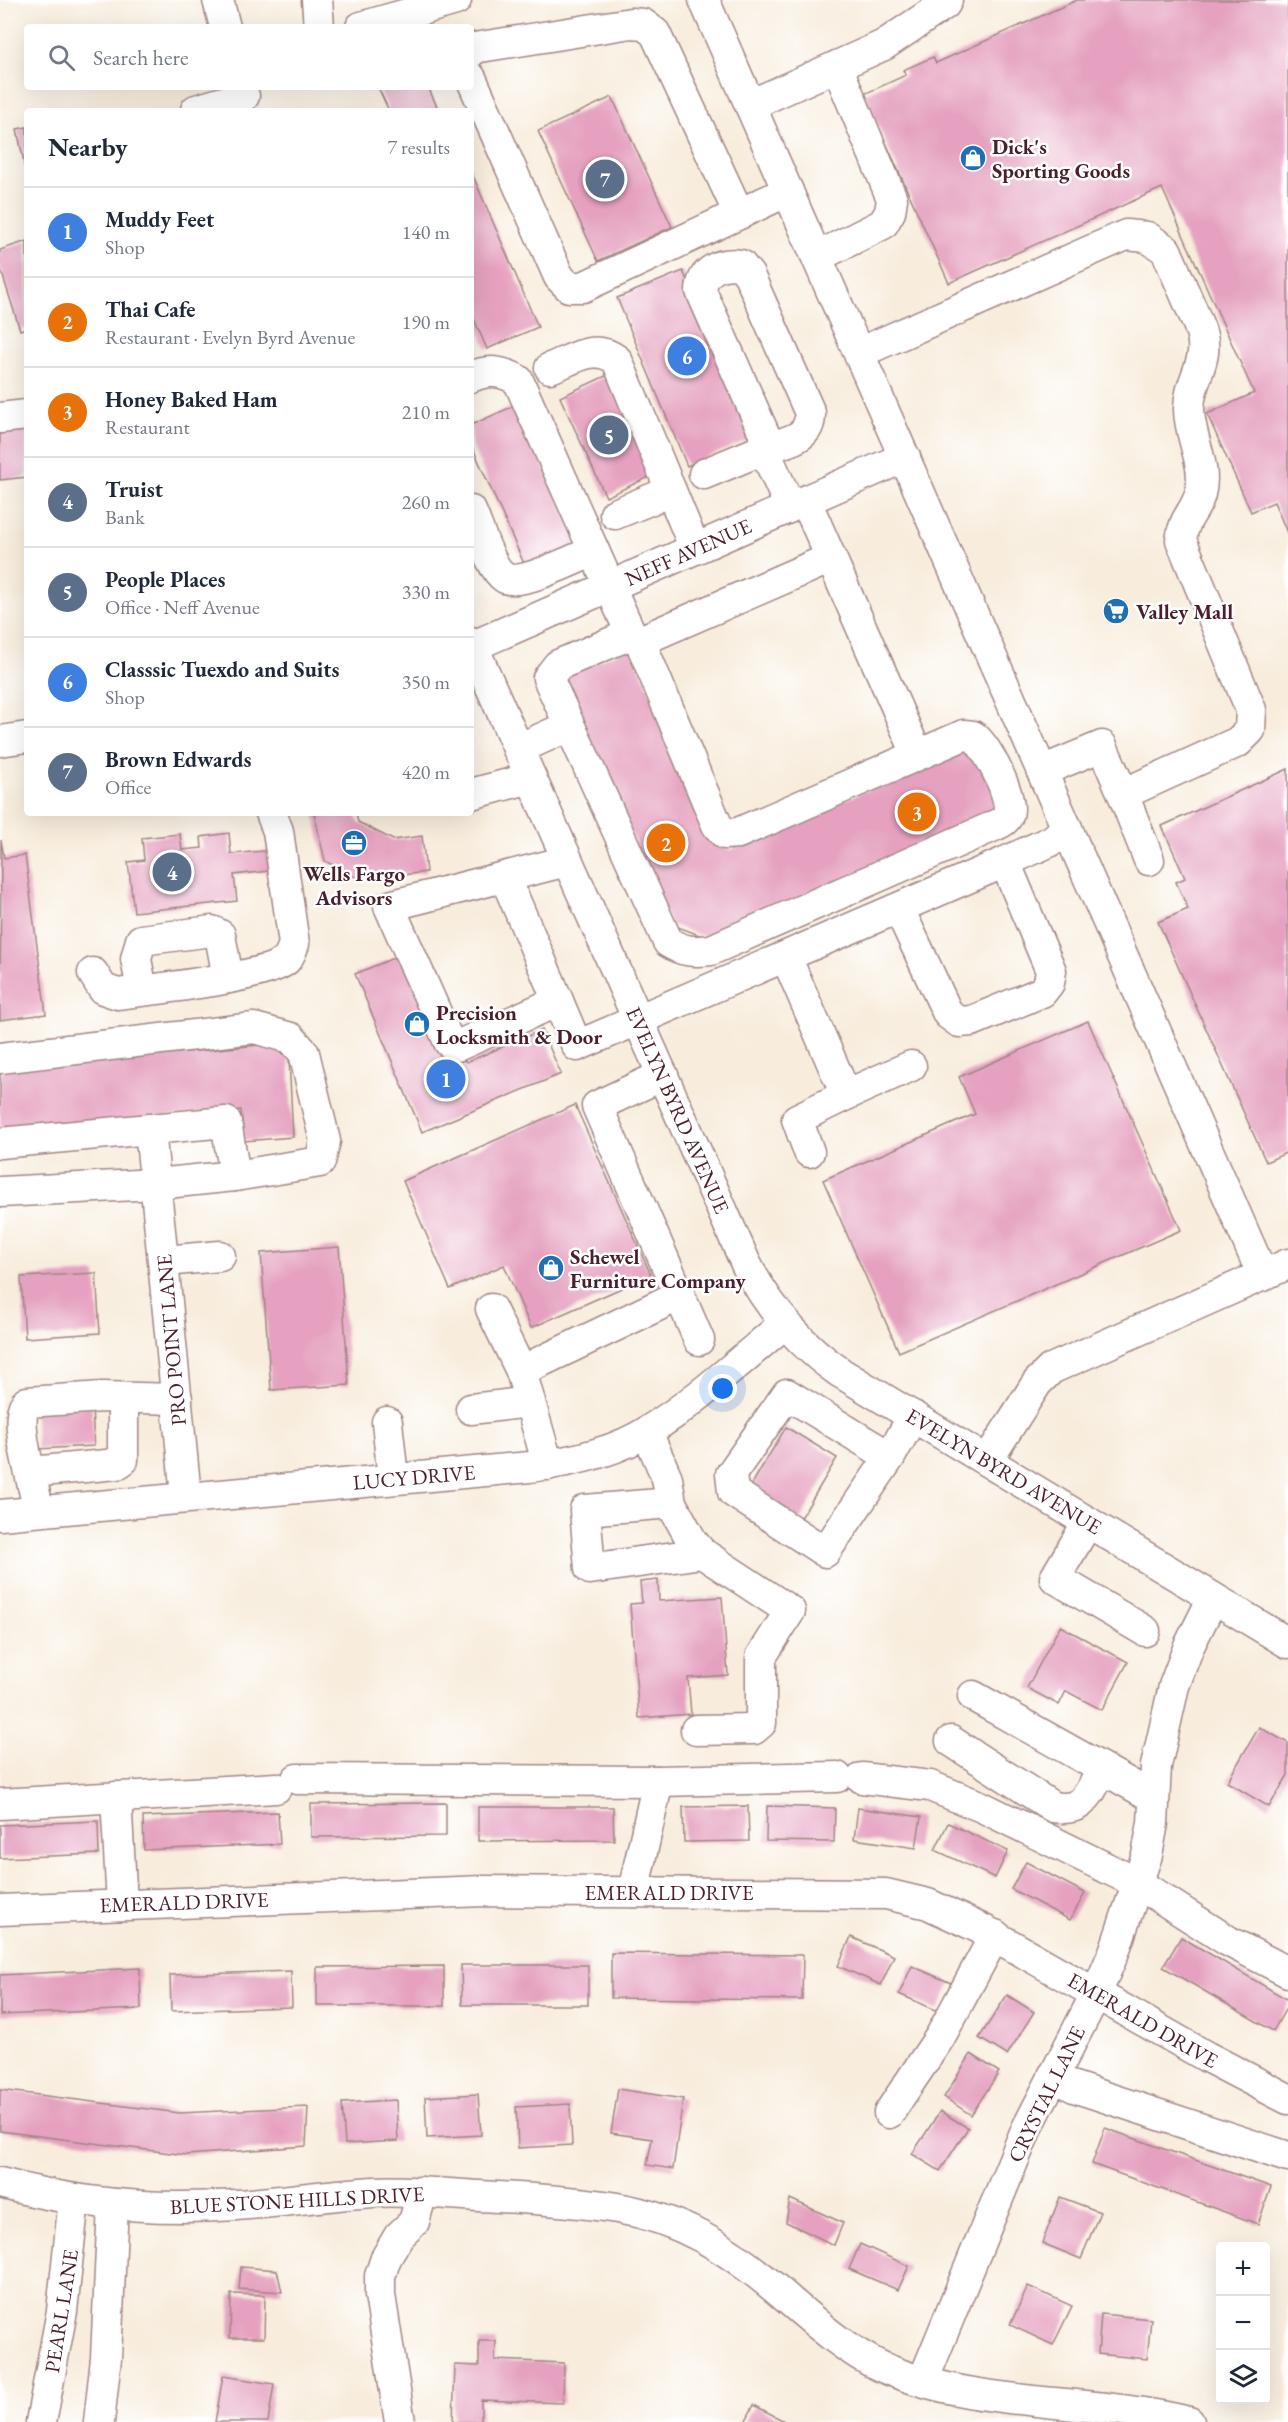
<!DOCTYPE html>
<html lang="en">
<head>
<meta charset="utf-8">
<style>
	:root { --surface:#fff; --page:#f6f6f7; --text:#1f2937; --muted:#747a83; --line:#e0e1e3; --accent:#0f766e }
	body { margin:0; font-family:"EB Garamond",serif; background:var(--page); color:var(--text) }
	.controls { position:absolute; right:18px; bottom:18px; display:grid; overflow:hidden; border-radius:6px; box-shadow:0 6px 24px #0002 }
	.controls button { width:54px; height:54px; display:grid; place-items:center; padding:0; border:0; border-bottom:2px solid var(--line); background:var(--surface); color:var(--text); font:30px sans-serif }
	.you { position:absolute; left:723px; top:1389px; width:21px; height:21px; margin:-15px; border:4px solid #fff; border-radius:50%; background:#1a73e8; box-shadow:0 0 0 9px #1a73e833 }
	.badge { display:grid; place-items:center; width:39px; height:39px; border-radius:50%; background:var(--accent); color:#fff; font-size:20px; font-weight:700 }
	.pin { position:absolute; translate:-50% -50%; border:3px solid #fff; box-shadow:0 2px 6px #0006 }
	.list { margin:0; padding:0; list-style:none }
	h2 { display:flex; justify-content:space-between; align-items:center; height:78px; margin:0; padding:0 24px; font-size:26px }
	h2 small { font-size:20px; font-weight:400; color:var(--muted) }
	.list li { display:grid; grid-template-columns:39px 1fr auto; gap:18px; align-items:center; box-sizing:border-box; height:90px; padding:0 24px; border-top:2px solid var(--line) }
	.list b { display:block; font-size:22px; white-space:nowrap }
	.list p { margin:0; font-size:20px; white-space:nowrap; color:var(--muted) }
	.list em { font-size:20px; font-style:normal; color:var(--muted) }
	.icon { flex:none; width:33px; height:33px; fill:none; stroke:currentColor; stroke-width:2; stroke-linecap:round; stroke-linejoin:round }
	.map { position:relative; flex:none; width:1288px; height:2422px; overflow:hidden }
	.search { position:absolute; background:var(--surface); box-shadow:0 6px 24px #0002; left:24px; top:24px; width:450px; height:66px; display:flex; align-items:center; gap:15px; box-sizing:border-box; padding:0 21px; border-radius:6px; color:var(--muted); font-size:22px }
	.panel { position:absolute; background:var(--surface); box-shadow:0 6px 24px #0002; left:24px; top:108px; width:450px; height:708px; border-radius:6px }
	.map>svg:first-child { display:block }
	.building { fill:#e5a1bf }
	.lines { fill:none; stroke-linecap:round; stroke-linejoin:round }
	.minor-casing { stroke:#a18684; stroke-width:33 }
	.minor { stroke:#fff; stroke-width:30 }
	.labels { text-anchor:middle; dominant-baseline:central; stroke-width:5; stroke-linejoin:round; paint-order:stroke }
	.poi-label { font-size:21px; font-weight:bold; fill:#4a1f2b; stroke:#fff; text-anchor:start }
	.street-label { font-size:21px; fill:#4a1f2b; stroke:#fff }
</style>
</head>
<body>
<div class="map">
<svg width="1288" height="2422" viewBox="0 0 1288 2422">
	<rect width="100%" height="100%" fill="#fff"/>
	<filter id="ink" filterUnits="userSpaceOnUse"><feTurbulence type="fractalNoise" baseFrequency=".0167" numOctaves="2"/><feDisplacementMap in="SourceGraphic" scale="12" xChannelSelector="R" yChannelSelector="G"/><feConvolveMatrix kernelMatrix="1 2 1 2 8 2 1 2 1" color-interpolation-filters="sRGB"/></filter>
	<filter id="wash" filterUnits="userSpaceOnUse"><feTurbulence type="fractalNoise" baseFrequency=".008" numOctaves="4" result="noise"/><feDisplacementMap in="SourceGraphic" scale="24" xChannelSelector="R" yChannelSelector="G"/><feGaussianBlur stdDeviation="1.35" result="paint"/><feColorMatrix in="noise" values="0 0 0 0 0 0 0 0 0 0 0 0 0 0 0 0 0 1.4 0 .05"/><feComposite in="paint" operator="in"/></filter>
	<g filter="url(#wash)">
		<rect width="100%" height="100%" fill="#f8eddd"/>
		<g id="blocks">
			<g class="building">
				<polygon points="1077,0 1288,0 1288,535 1274,502 1251,512 1207,414 1254,393 1162,188 949,283 864,94 906,75 903,70 933,57 936,63"/>
				<polygon points="378,87 428,87 439,111 389,111"/>
				<polygon points="612,97 672,227 598,261 538,131"/>
				<polygon points="27,127 27,172 26,172 17,129"/>
				<polygon points="471,171 538,327 487,349 471,312"/>
				<polygon points="27,241 27,328 20,330 0,267 0,250"/>
				<polygon points="683,271 753,438 687,466 617,298"/>
				<polygon points="612,373 658,473 606,497 560,397"/>
				<polygon points="516,405 579,545 526,568 471,444 471,425"/>
				<polygon points="27,426 27,477 0,480 0,430"/>
				<polygon points="631,647 717,845 731,850 972,744 1002,812 710,939 670,924 563,676"/>
				<polygon points="1288,769 1288,1152 1266,1162 1158,922 1188,909 1176,882 1185,878 1162,826"/>
				<polygon points="314,813 356,813 358,822 393,840 422,836 426,872 361,880 325,861"/>
				<polygon points="229,833 231,854 275,850 277,870 234,875 237,901 134,912 128,862 144,860 142,838 180,834 182,850 202,848 201,837"/>
				<polygon points="1,840 4,858 25,855 46,1014 0,1020"/>
				<polygon points="403,954 444,1051 467,1062 542,1030 561,1074 422,1132 355,974"/>
				<polygon points="1088,1021 1181,1230 899,1352 823,1180 975,1114 959,1077"/>
				<polygon points="271,1044 289,1059 293,1137 244,1141 241,1110 0,1131 0,1074 5,1069"/>
				<polygon points="575,1105 651,1275 531,1328 504,1265 450,1289 403,1181"/>
				<polygon points="339,1247 349,1385 271,1390 261,1253"/>
				<polygon points="96,1273 100,1333 25,1338 21,1277"/>
				<polygon points="92,1406 94,1446 37,1449 34,1409"/>
				<polygon points="786,1427 837,1458 798,1523 747,1492"/>
				<polygon points="658,1580 659,1601 722,1597 728,1675 688,1678 691,1714 639,1718 630,1604 642,1603 640,1582"/>
				<polygon points="1060,1626 1128,1662 1102,1710 1066,1691 1059,1705 1027,1688"/>
				<polygon points="1259,1727 1288,1743 1288,1775 1269,1807 1227,1782"/>
				<polygon points="446,1803 446,1836 311,1837 311,1804"/>
				<polygon points="748,1806 749,1841 684,1842 683,1807"/>
				<polygon points="767,1806 835,1808 834,1842 766,1841"/>
				<polygon points="478,1807 613,1807 614,1840 478,1841"/>
				<polygon points="858,1808 921,1817 916,1848 854,1839"/>
				<polygon points="278,1812 280,1844 144,1850 143,1817"/>
				<polygon points="98,1821 99,1854 0,1858 0,1825"/>
				<polygon points="948,1823 1008,1851 995,1878 935,1850"/>
				<polygon points="1026,1862 1085,1893 1070,1920 1011,1889"/>
				<polygon points="851,1937 894,1956 881,1985 838,1966"/>
				<polygon points="1181,1937 1288,2000 1288,2005 1273,2031 1163,1967"/>
				<polygon points="611,1953 803,1955 802,2000 611,1998"/>
				<polygon points="461,1965 588,1965 588,2005 462,2005"/>
				<polygon points="444,1966 444,2006 317,2006 317,1967"/>
				<polygon points="912,1966 951,1983 938,2011 899,1994"/>
				<polygon points="140,1968 141,2009 0,2015 0,1975"/>
				<polygon points="291,1971 292,2007 171,2011 170,1975"/>
				<polygon points="1007,1995 1034,2012 1007,2055 979,2038"/>
				<polygon points="971,2054 999,2072 971,2115 944,2097"/>
				<polygon points="618,2089 683,2099 673,2169 647,2165 652,2139 611,2133"/>
				<polygon points="0,2090 179,2113 308,2107 306,2146 186,2155 0,2131"/>
				<polygon points="478,2094 481,2135 427,2138 425,2097"/>
				<polygon points="396,2100 398,2141 345,2144 342,2103"/>
				<polygon points="570,2104 572,2145 518,2148 516,2107"/>
				<polygon points="940,2111 968,2128 940,2171 912,2154"/>
				<polygon points="1105,2128 1271,2187 1258,2224 1092,2164"/>
				<polygon points="1060,2197 1100,2212 1081,2259 1042,2243"/>
				<polygon points="790,2199 843,2223 834,2245 786,2222"/>
				<polygon points="860,2244 909,2266 898,2290 849,2269"/>
				<polygon points="241,2267 277,2270 282,2292 239,2289"/>
				<polygon points="1028,2286 1072,2306 1053,2345 1010,2325"/>
				<polygon points="231,2294 265,2295 264,2338 230,2338"/>
				<polygon points="1101,2314 1151,2319 1147,2359 1098,2354"/>
				<polygon points="479,2341 496,2341 495,2360 564,2363 563,2403 481,2400 481,2422 453,2422 455,2365 479,2366"/>
				<polygon points="223,2376 274,2384 268,2422 215,2422"/>
				<polygon points="754,2405 786,2422 745,2422"/>
			</g>
		</g>
	</g>
	<g filter="url(#ink)">
		<use href="#blocks" fill-opacity="0" stroke="#a18684" stroke-width="1.5"/>
		<g class="lines">
			<defs>
				<g id="minor">
					<polyline points="218,0 225,27"/>
					<polyline points="317,0 319,27"/>
					<polyline points="704,0 1263,1276"/>
					<polyline points="361,27 456,0"/>
					<polyline points="471,52 474,48 631,23 643,24 655,33 739,214"/>
					<polyline points="471,78 559,277 569,287 583,287 788,191"/>
					<polyline points="750,105 884,45 945,4 947,0"/>
					<polyline points="196,110 244,96"/>
					<polyline points="817,257 883,224 890,212 892,199 837,66"/>
					<path d="M859,353l267,-118 21,2 19,13 32,74c16,36 -9,52 -9,85 0,29 19,56 11,85 -5,19 -16,22 -19,46l70,170 -1,20 -12,12 -115,52 -21,-48 -60,25"/>
					<path d="M550,368c24,-9 44,-25 67,-8l78,189"/>
					<path d="M471,377c18,-8 30,-6 47,3l113,254 -73,31 -10,13 120,264c15,10 26,10 43,8l283,-124c6,-3 12,-5 14,-11 7,-15 -22,-71 -35,-79l-9,-1 -226,98 -13,1 -8,-9 -77,-184 -9,-7"/>
					<polyline points="0,418 27,415"/>
					<path d="M770,447l-69,-156c1,-22 21,-29 40,-26l8,10 61,138c1,27 -24,28 -46,36l26,58"/>
					<polyline points="704,474 764,449"/>
					<polyline points="806,501 917,754"/>
					<path d="M471,511c7,15 20,59 34,67 17,8 71,-20 89,-27"/>
					<polyline points="615,514 671,491"/>
					<polyline points="640,641 831,558"/>
					<path d="M471,642l275,622c23,44 54,81 95,109l447,270"/>
					<polyline points="471,647 905,457"/>
					<polyline points="0,741 27,737"/>
					<polyline points="518,749 569,726"/>
					<polyline points="471,794 531,778"/>
					<polyline points="1123,794 1149,860"/>
					<polyline points="505,877 558,1001 457,1046 449,1042 389,906 567,861"/>
					<polyline points="899,909 948,1014 959,1022 972,1021 1042,992 1049,983 1051,971 1005,862"/>
					<polyline points="786,957 846,1095 911,1066"/>
					<path d="M93,973l10,16 15,5c29,-4 151,-17 168,-34 4,-4 6,-11 8,-16l-16,-113 -7,-18"/>
					<polyline points="142,990 136,959 141,940 212,931 220,935 228,978"/>
					<polyline points="558,1001 577,1046 1005,862 1053,840 1067,828"/>
					<polyline points="0,1058 254,1028 291,1038 304,1053 325,1141 320,1162 235,1176 156,1184 0,1192"/>
					<polyline points="663,1075 597,1106 699,1340"/>
					<polyline points="150,1129 186,1496"/>
					<polyline points="0,1143 226,1122 235,1176"/>
					<polyline points="809,1152 797,1119 846,1095"/>
					<polyline points="164,1261 220,1256"/>
					<polyline points="491,1309 521,1371 680,1295"/>
					<polyline points="521,1371 548,1465"/>
					<polyline points="471,1409 530,1402"/>
					<polyline points="387,1422 393,1478"/>
					<polyline points="647,1432 667,1478 671,1503 585,1510 590,1569 702,1553 692,1541 671,1503"/>
					<polyline points="890,1457 787,1394 731,1474 733,1492 825,1552 890,1457 913,1416"/>
					<polyline points="987,1461 1037,1383 1051,1369 1288,1264"/>
					<polyline points="31,1472 117,1464 123,1460 123,1398"/>
					<path d="M39,1511c-4,-21 -28,-96 -12,-109l76,-5 74,2"/>
					<path d="M0,1515l530,-48c40,-5 84,-14 118,-36 49,-30 93,-71 137,-108"/>
					<polyline points="1088,1522 1055,1578 1145,1631"/>
					<polyline points="973,1696 1153,1797"/>
					<polyline points="696,1730 754,1729 761,1723 761,1657 790,1611 702,1553"/>
					<path d="M951,1741l102,66c32,6 35,-14 50,-38"/>
					<polyline points="862,1778 930,1786 982,1807 1139,1884 1228,1941 1288,1972"/>
					<polyline points="297,1779 658,1781 837,1777"/>
					<polyline points="116,1797 122,1905"/>
					<polyline points="0,1804 276,1788"/>
					<polyline points="633,1892 658,1781"/>
					<polyline points="0,1910 484,1891 886,1894 928,1904 986,1931 1207,2057 1288,2099"/>
					<polyline points="1053,2076 1074,2087 1288,2157"/>
					<polyline points="889,2113 940,2037 995,1935"/>
					<path d="M0,2183c77,21 156,28 236,22 46,-3 91,-10 137,-13 35,-2 71,2 106,4 46,2 93,5 138,12 64,11 110,40 159,81 33,28 67,60 106,78 96,42 206,30 307,55"/>
					<polyline points="923,2381 1026,2130 1096,1994 1114,1952 1147,1855 1153,1823 1156,1766 1174,1686 1189,1646 1213,1598"/>
					<polyline points="41,2422 62,2311 74,2199"/>
					<polyline points="99,2422 106,2358 113,2205"/>
					<polyline points="400,2422 380,2295 380,2276 386,2258 399,2236 414,2222 422,2192"/>
				</g>
			</defs>
			<use href="#minor" class="minor-casing"/>
			<use href="#minor" class="minor"/>
		</g>
	</g>
	<defs>
		<symbol id="shop-disc" viewBox="-11 -11 22 22"><circle r="9.5" fill="#1f6fb2" stroke="#fff"/><path d="M-5-2.5h2.3a2.7 3.5 0 0 1 5.4 0H5L5.5 6h-11ZM-1.5-2.5h3a1.5 2.3 0 0 0-3 0Z" fill="#fff"/></symbol>
		<symbol id="supermarket-disc" viewBox="-11 -11 22 22"><circle r="9.5" fill="#1f6fb2" stroke="#fff"/><path d="M-6-5.5h2.5l.6 2H6L4.5 2H-2.5L-4.4-4H-6ZM-1.5 3.2a1.3 1.3 0 1 0 .1 0ZM3 3.2a1.3 1.3 0 1 0 .1 0Z" fill="#fff"/></symbol>
		<symbol id="office-disc" viewBox="-11 -11 22 22"><circle r="9.5" fill="#1f6fb2" stroke="#fff"/><path d="M-6-3h4V-5.5h4V-3h4V5H-6ZM-1-4.5V-3h2v-1.5ZM-6 0V1H6V0Z" fill="#fff"/></symbol>
	</defs>
	<g fill-rule="evenodd">
		<use href="#shop-disc" x="958" y="143" width="30" height="30"/>
		<use href="#supermarket-disc" x="1101" y="596" width="30" height="30"/>
		<use href="#office-disc" x="339" y="828" width="30" height="30"/>
		<use href="#shop-disc" x="402" y="1009" width="30" height="30"/>
		<use href="#shop-disc" x="536" y="1253" width="30" height="30"/>
	</g>
	<g class="labels">
		<g class="poi-label">
			<text x="992" y="146">Dick's<tspan x="992" dy="24">Sporting Goods</tspan></text>
			<text x="1136" y="611">Valley Mall</text>
			<text x="354" y="873" text-anchor="middle">Wells Fargo<tspan x="354" dy="24">Advisors</tspan></text>
			<text x="436" y="1012">Precision<tspan x="436" dy="24">Locksmith &amp; Door</tspan></text>
			<text x="570" y="1256">Schewel<tspan x="570" dy="24">Furniture Company</tspan></text>
		</g>
		<g class="street-label">
			<text transform="translate(688 552) rotate(-24)">NEFF AVENUE</text>
			<text transform="translate(678 1110) rotate(66)">EVELYN BYRD AVENUE</text>
			<text transform="translate(171 1340) rotate(-95)">PRO POINT LANE</text>
			<text transform="translate(1004 1471) rotate(31)">EVELYN BYRD AVENUE</text>
			<text transform="translate(414 1477) rotate(-5)">LUCY DRIVE</text>
			<text x="669" y="1892">EMERALD DRIVE</text>
			<text transform="translate(184 1902) rotate(-2)">EMERALD DRIVE</text>
			<text transform="translate(1143 2020) rotate(30)">EMERALD DRIVE</text>
			<text transform="translate(1046 2094) rotate(-64)">CRYSTAL LANE</text>
			<text transform="translate(297 2200) rotate(-3)">BLUE STONE HILLS DRIVE</text>
			<text transform="translate(61 2311) rotate(-81)">PEARL LANE</text>
		</g>
	</g>
</svg>
<div class="controls">
<button>+</button>
<button>−</button>
<button><svg class="icon" aria-label="layers" viewBox="0 0 24 24"><path d="M12 4l9 5-9 5-9-5zM3 14l9 5 9-5"/></svg></button>
</div>
<div class="you"></div>
<div class="pin badge" style="left:446px;top:1079px;background:#3f7fe0">1</div>
<div class="pin badge" style="left:666px;top:843px;background:#e8710a">2</div>
<div class="pin badge" style="left:917px;top:812px;background:#e8710a">3</div>
<div class="pin badge" style="left:172px;top:872px;background:#5c6f8a">4</div>
<div class="pin badge" style="left:609px;top:435px;background:#5c6f8a">5</div>
<div class="pin badge" style="left:687px;top:356px;background:#3f7fe0">6</div>
<div class="pin badge" style="left:605px;top:179px;background:#5c6f8a">7</div>
<div class="search"><svg class="icon" aria-label="search" viewBox="0 0 24 24"><circle cx="10" cy="10" r="6"/><path d="M15 15l6 6"/></svg>Search here</div>
<section class="panel">
<h2>Nearby<small>7 results</small></h2>
<ul class="list">
<li><span class="badge" style="background:#3f7fe0">1</span><div><b>Muddy Feet</b><p>Shop</p></div><em>140 m</em></li>
<li><span class="badge" style="background:#e8710a">2</span><div><b>Thai Cafe</b><p>Restaurant · Evelyn Byrd Avenue</p></div><em>190 m</em></li>
<li><span class="badge" style="background:#e8710a">3</span><div><b>Honey Baked Ham</b><p>Restaurant</p></div><em>210 m</em></li>
<li><span class="badge" style="background:#5c6f8a">4</span><div><b>Truist</b><p>Bank</p></div><em>260 m</em></li>
<li><span class="badge" style="background:#5c6f8a">5</span><div><b>People Places</b><p>Office · Neff Avenue</p></div><em>330 m</em></li>
<li><span class="badge" style="background:#3f7fe0">6</span><div><b>Classsic Tuexdo and Suits</b><p>Shop</p></div><em>350 m</em></li>
<li><span class="badge" style="background:#5c6f8a">7</span><div><b>Brown Edwards</b><p>Office</p></div><em>420 m</em></li>
</ul>
</section>
</div>
</body>
</html>
